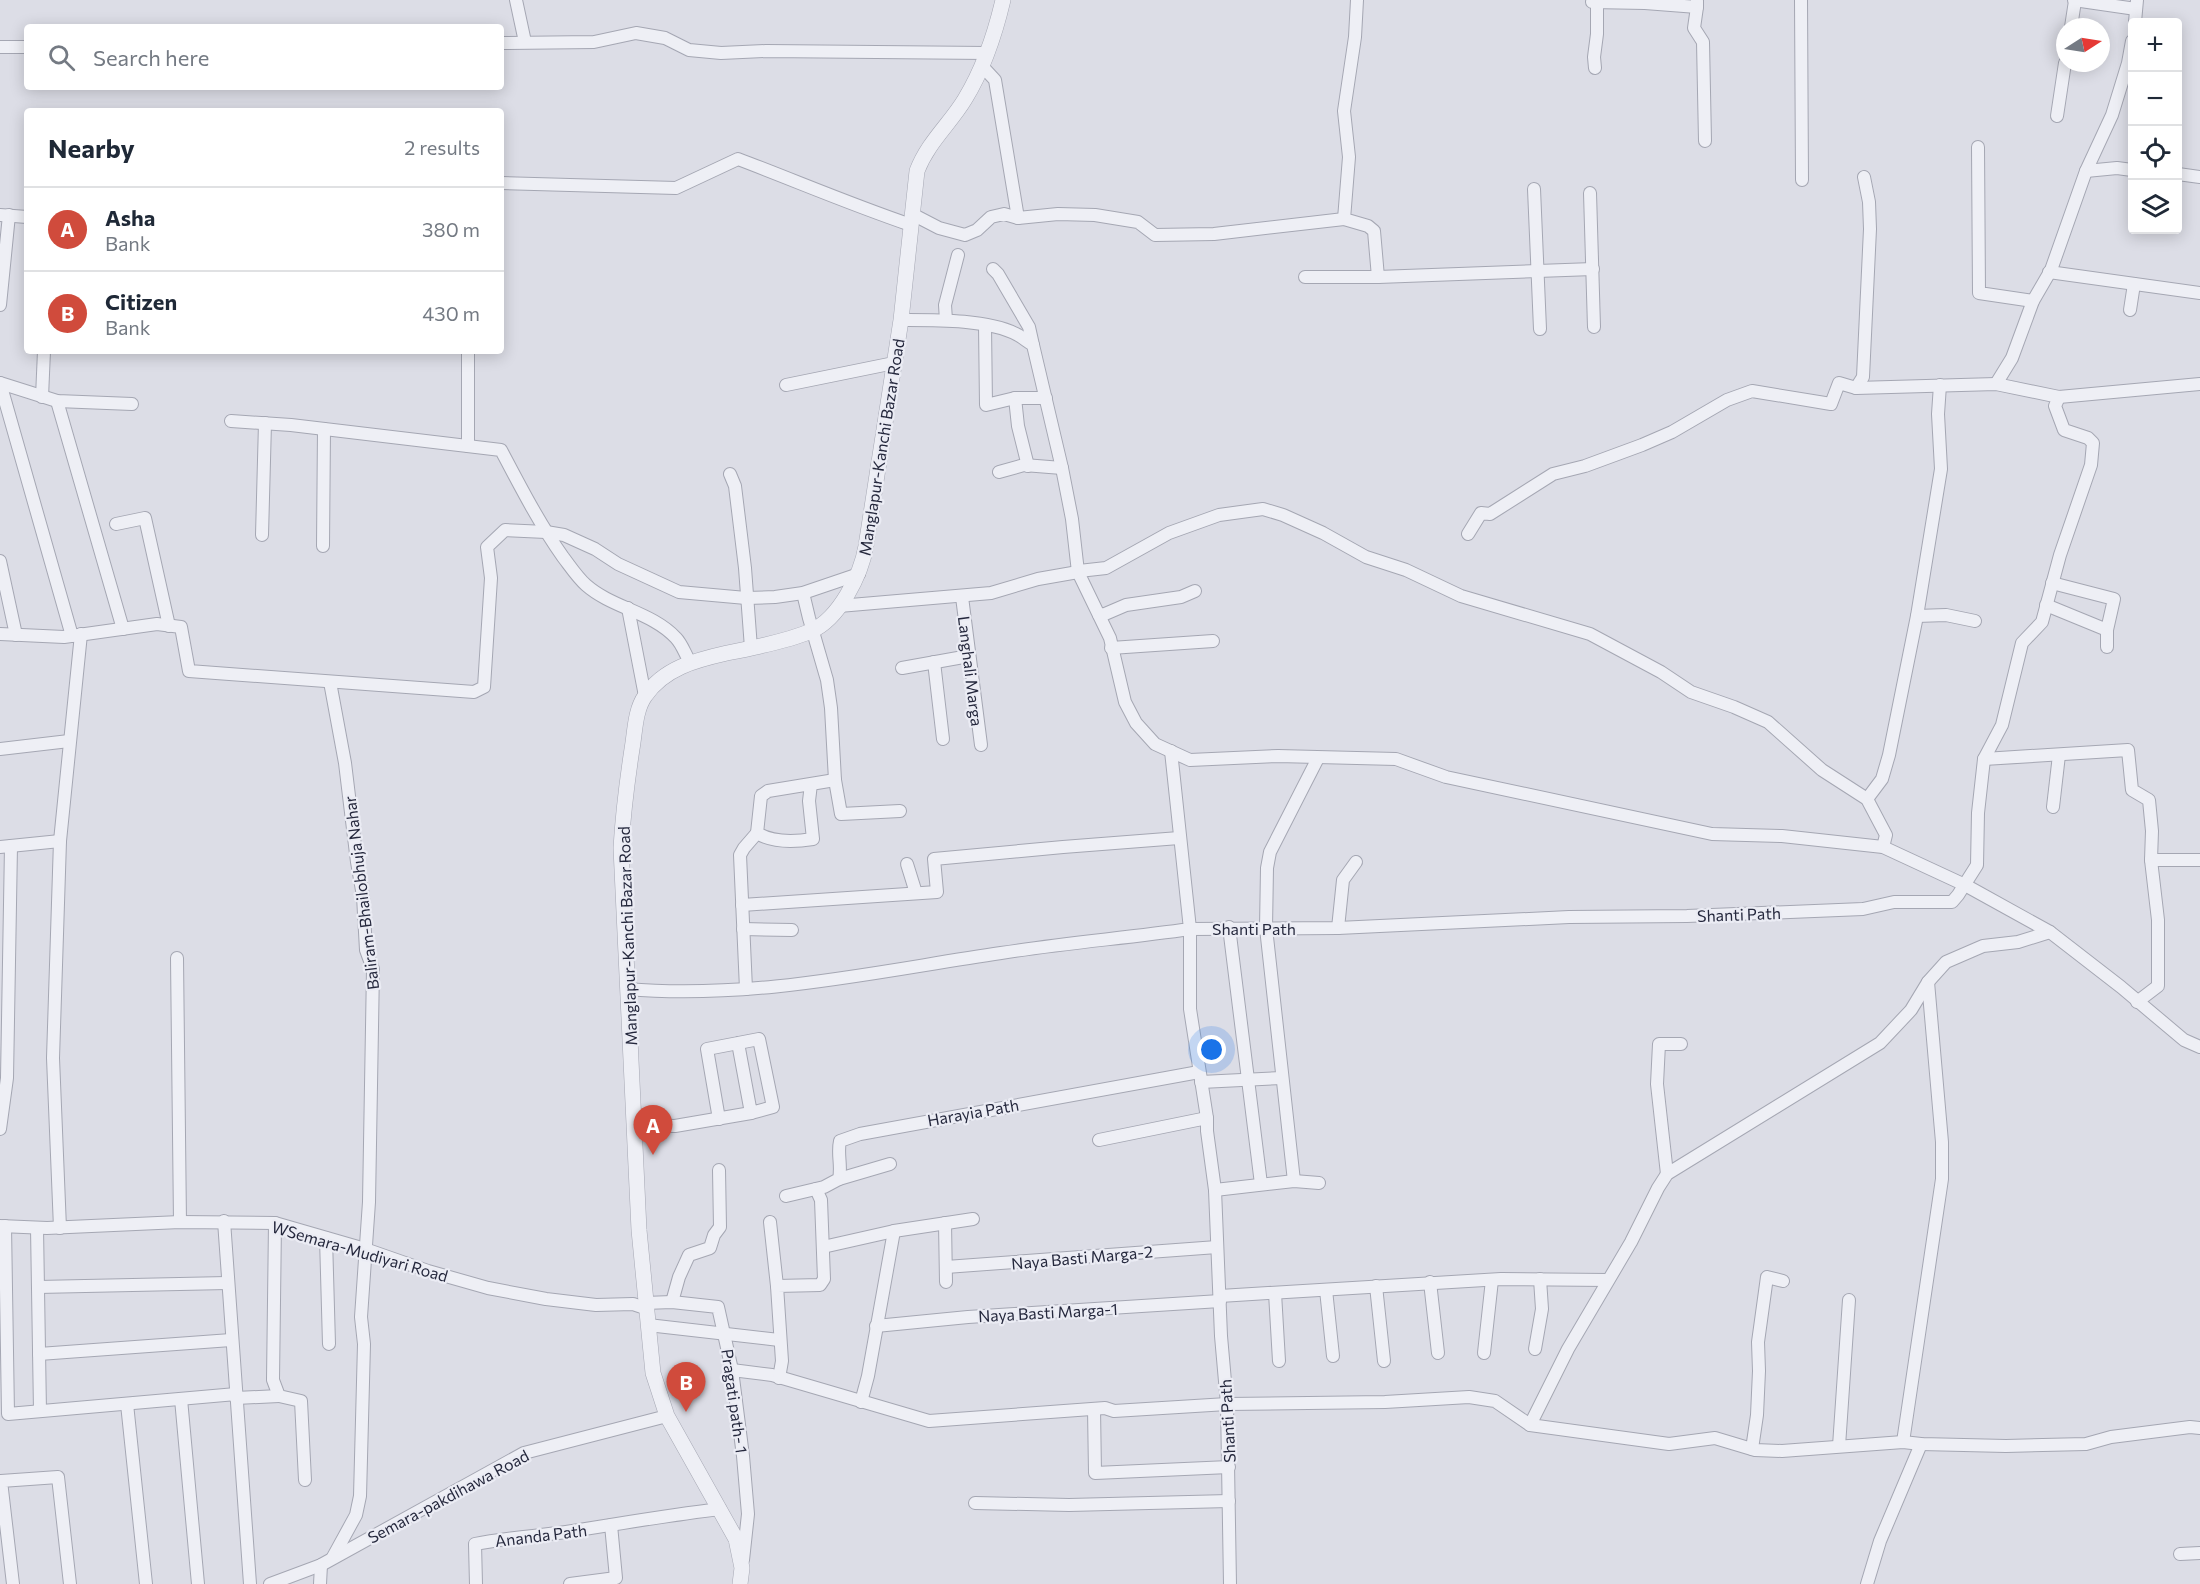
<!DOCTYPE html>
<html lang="en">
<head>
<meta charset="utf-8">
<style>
	:root { --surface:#fff; --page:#f6f6f7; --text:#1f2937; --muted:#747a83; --line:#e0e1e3; --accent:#d04b3c }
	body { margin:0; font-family:Commissioner,sans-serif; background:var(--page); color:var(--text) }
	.controls { position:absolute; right:18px; top:18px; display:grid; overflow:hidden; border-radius:6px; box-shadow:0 3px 15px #0003 }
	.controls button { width:54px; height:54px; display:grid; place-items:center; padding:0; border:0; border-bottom:2px solid var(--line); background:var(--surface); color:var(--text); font:30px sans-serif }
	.compass { position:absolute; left:2056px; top:18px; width:54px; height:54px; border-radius:50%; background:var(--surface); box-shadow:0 3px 15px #0003; rotate:78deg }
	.you { position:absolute; left:1212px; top:1050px; width:21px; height:21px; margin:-15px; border:4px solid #fff; border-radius:50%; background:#1a73e8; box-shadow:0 0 0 9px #1a73e833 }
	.badge { display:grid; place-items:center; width:39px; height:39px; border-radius:50%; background:var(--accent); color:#fff; font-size:20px; font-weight:700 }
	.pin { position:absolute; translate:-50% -50px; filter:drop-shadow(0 2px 3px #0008) }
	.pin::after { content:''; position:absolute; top:32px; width:21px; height:18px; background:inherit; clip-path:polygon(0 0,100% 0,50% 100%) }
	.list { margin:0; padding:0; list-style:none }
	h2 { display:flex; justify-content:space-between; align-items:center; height:78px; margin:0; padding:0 24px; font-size:26px }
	h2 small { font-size:20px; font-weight:400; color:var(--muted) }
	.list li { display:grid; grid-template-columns:39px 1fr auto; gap:18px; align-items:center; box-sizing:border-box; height:84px; padding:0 24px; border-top:2px solid var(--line) }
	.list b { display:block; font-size:22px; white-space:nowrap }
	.list p { margin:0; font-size:20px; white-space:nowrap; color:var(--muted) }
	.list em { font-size:20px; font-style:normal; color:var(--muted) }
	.icon { flex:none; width:33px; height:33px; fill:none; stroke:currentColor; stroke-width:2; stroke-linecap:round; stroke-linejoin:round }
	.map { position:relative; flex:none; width:2200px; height:1584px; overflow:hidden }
	.search { position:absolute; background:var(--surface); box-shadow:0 3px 15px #0003; left:24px; top:24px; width:480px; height:66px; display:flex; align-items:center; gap:15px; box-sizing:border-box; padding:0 21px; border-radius:6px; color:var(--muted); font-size:22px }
	.panel { position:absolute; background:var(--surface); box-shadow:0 3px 15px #0003; left:24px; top:108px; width:480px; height:246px; border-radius:6px }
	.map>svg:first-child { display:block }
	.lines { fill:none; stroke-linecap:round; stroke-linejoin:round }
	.minor-casing { stroke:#a5a7b3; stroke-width:14 }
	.tertiary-casing { stroke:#a5a7b3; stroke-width:16 }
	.minor { stroke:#eeeff5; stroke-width:12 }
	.tertiary { stroke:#eeeff5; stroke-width:15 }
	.labels { text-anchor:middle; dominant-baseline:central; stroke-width:4.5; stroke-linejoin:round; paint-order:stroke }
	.street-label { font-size:16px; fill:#25283d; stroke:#ebecf4 }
</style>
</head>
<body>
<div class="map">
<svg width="2200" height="1584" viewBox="0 0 2200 1584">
	<rect width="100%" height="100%" fill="#dcdde6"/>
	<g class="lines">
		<defs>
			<g id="minor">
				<polyline points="516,0 525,42"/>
				<polyline points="1357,0 1355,37 1344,111 1349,157 1344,219 1368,226 1374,231 1378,277"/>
				<polyline points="1645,0 1645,3 1697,7 1697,1"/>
				<polyline points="1801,0 1802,180"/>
				<polyline points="2074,0 2136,9"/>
				<polyline points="1592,2 1645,3"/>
				<polyline points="1697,7 1694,28 1703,42 1705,141"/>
				<polyline points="2135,22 2137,0"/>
				<polyline points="2071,27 2075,1"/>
				<polyline points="501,43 594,42 636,33 665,38 689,50 721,53 766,51 987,53"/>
				<polyline points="0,47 27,47"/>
				<polyline points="982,66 995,80 1018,218"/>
				<polyline points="1595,68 1594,57 1597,34 1597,2"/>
				<polyline points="2057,116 2065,63"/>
				<polyline points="1978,147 1979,293 2033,301"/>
				<polyline points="2086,171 2117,168 2132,170"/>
				<polyline points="2178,174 2200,177"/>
				<path d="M501,183l175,5 62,-29c58,22 114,46 173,66"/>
				<polyline points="1534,189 1540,329"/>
				<polyline points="1590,193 1594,327"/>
				<polyline points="912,214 939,228 965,235 977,230 991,217 1004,214 1018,218 1058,214 1095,215 1138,222 1155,235 1214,234 1344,219"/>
				<polyline points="0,215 27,217"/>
				<polyline points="993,269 998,274 1029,327 1033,345"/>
				<polyline points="2049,272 2200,293"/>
				<polyline points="1305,277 1378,277 1593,269"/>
				<polyline points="0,305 9,215"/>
				<polyline points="2130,310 2134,284"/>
				<path d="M901,320c32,0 88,-1 117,15 5,3 10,7 15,10l29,123 10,51 6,53 32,66 15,64 11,21 19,21 35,16 88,-4 118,3 50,18 266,57 70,2 101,11 82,38 85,47 71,55 63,53 16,7"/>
				<polyline points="946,320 945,305 958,255"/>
				<polyline points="985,326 986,405 1015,398 1046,398"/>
				<polyline points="0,383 72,636"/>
				<polyline points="0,383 57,401 132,404"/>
				<polyline points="1996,384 2012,358 2033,301 2051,270 2086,171 2112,115 2128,63 2132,41"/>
				<polyline points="786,385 894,363"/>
				<polyline points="1856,388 1863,377 1870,229 1869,202 1864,177"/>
				<polyline points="42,397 44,351"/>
				<polyline points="1015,398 1018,426 1028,466"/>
				<polyline points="57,401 123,629"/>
				<path d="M231,421l60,4 210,25c19,36 38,73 62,107 7,9 14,20 23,28 26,23 66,27 90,53 6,6 9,16 14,24"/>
				<polyline points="468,446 468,351"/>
				<polyline points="999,472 1024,465 1062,468"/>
				<polyline points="730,474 735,486 745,568 751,648"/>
				<polyline points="116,524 145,518 169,626"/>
				<polyline points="1468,534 1481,513 1490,514 1553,474 1585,466 1642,445 1672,432 1727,400 1752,391 1831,404 1839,383 1856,388 1996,384 2059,397 2200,384"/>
				<polyline points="262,535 265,423"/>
				<polyline points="323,546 324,429"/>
				<polyline points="0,561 16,635"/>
				<polyline points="1079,571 1106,568 1169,533 1219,515 1263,509 1283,515 1323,533 1366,557 1406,570 1461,596 1590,634 1661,672 1691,692 1734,707 1768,722 1822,770 1867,799 1886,835 1883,847"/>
				<polyline points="803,593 809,618 827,680 831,708 835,780 841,814 900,811"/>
				<polyline points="962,597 981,745"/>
				<polyline points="2046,605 2107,630 2114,599 2052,583"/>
				<polyline points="839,606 991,593 1038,579 1078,572"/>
				<polyline points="628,608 645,696"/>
				<polyline points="1099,615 1105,614 1126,605 1181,597 1195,591"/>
				<polyline points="1917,616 1946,615 1975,621"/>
				<polyline points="0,634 64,637 157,624 181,627 189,671 474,692 484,687 491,578 487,547 505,530 546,532 564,535 595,549 618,564 679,592 746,598 775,597 803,593 859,574"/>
				<polyline points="2107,647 2107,630"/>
				<polyline points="1111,648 1213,641"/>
				<polyline points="934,662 943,739"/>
				<polyline points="902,668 969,656"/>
				<polyline points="330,682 345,763 357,862 363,896 366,950 373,969 369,1202 361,1317 364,1344 360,1496 356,1515 333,1557"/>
				<polyline points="0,749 69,741"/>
				<polyline points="1984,759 2128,750 2132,790 2149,800 2152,831 2151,860 2158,920 2158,986 2137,1002"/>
				<path d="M811,784l-2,17 4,38c-19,3 -40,4 -56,-6l4,-37 7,-5 67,-11"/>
				<polyline points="1867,799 1882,779 1889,755 1917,616 1941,469 1938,414 1940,385"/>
				<polyline points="2053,807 2059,755"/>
				<polyline points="0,847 60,841"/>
				<polyline points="2151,860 2200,860"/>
				<polyline points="907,864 916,893"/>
				<polyline points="742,905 937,892 934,859 1063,847 1179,838"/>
				<polyline points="1229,927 1261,1184"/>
				<polyline points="1338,928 1343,880 1356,862"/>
				<polyline points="743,929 792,930"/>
				<polyline points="177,958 180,1222"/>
				<path d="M627,989c126,11 251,-18 374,-36 63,-10 126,-15 189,-24l-19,-178"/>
				<polyline points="746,989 740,855 744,848 757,833"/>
				<polyline points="1201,1082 1282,1078"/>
				<polyline points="719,1119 707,1049 759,1039 773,1107 751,1113 738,1043"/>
				<polyline points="635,1125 675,1126 751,1113"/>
				<polyline points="0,1129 7,1078 11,846"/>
				<polyline points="1099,1140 1207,1118"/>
				<polyline points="1667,1174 1657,1084 1659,1044 1681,1044"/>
				<polyline points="839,1179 890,1164"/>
				<polyline points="1294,1181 1266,928 1267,868 1270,852 1318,758"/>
				<polyline points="1215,1190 1294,1181 1319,1183"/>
				<path d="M786,1196l38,-9 15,-8c3,-13 -2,-25 1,-38l20,-7 339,-62"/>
				<polyline points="224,1221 250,1584"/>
				<polyline points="770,1222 777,1286"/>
				<polyline points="275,1223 273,1380 279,1396 301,1401 305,1480"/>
				<polyline points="945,1223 946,1282"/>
				<polyline points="0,1226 47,1228 180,1222 275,1223 365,1249 428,1271 488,1288 546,1299 596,1305 633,1304 645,1308"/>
				<polyline points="5,1226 8,1414 236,1394"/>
				<polyline points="37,1228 40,1411"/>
				<polyline points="60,1228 53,1058 60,841 81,634"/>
				<polyline points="326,1238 329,1344"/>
				<polyline points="823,1247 894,1231 973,1219"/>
				<polyline points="946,1267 1217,1247"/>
				<polyline points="1430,1282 1438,1353"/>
				<polyline points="1376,1286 1384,1361"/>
				<polyline points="38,1287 227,1283"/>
				<polyline points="1326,1290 1333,1356"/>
				<polyline points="1275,1293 1279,1361"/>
				<polyline points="1220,1296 1501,1279 1608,1280"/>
				<polyline points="672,1302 679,1277 689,1255 710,1248 714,1235 720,1227 719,1170"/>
				<polyline points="645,1303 672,1302 718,1307 732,1370 743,1456 748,1514 743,1560"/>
				<polyline points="648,1325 779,1340"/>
				<polyline points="876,1326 968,1317 1220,1301"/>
				<polyline points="1535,1349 1542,1309 1540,1279"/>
				<polyline points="1484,1353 1492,1280"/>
				<polyline points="39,1354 231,1340"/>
				<polyline points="732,1370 772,1375 929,1421 1105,1408 1114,1411 1227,1404 1385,1402 1469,1397 1495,1401 1530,1425 1669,1444 1715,1438 1755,1450 1782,1451 1903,1442 1921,1444 2006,1446 2086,1444 2111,1437 2190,1427 2200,1428"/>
				<polyline points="779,1378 782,1361 777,1286 820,1285 824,1279 821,1200 816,1189"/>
				<polyline points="236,1398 279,1396"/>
				<polyline points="181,1399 198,1584"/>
				<polyline points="861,1402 868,1376 894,1231"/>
				<polyline points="127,1404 146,1584"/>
				<polyline points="1094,1409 1095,1473 1229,1467"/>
				<polyline points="1530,1425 1568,1349 1631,1242 1658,1188 1667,1174 1880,1043 1911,1010 1928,982 1946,962 1983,946 2018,942 2050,932"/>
				<polyline points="1903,1442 1942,1179 1942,1142 1928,982"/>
				<polyline points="1839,1446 1849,1300"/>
				<polyline points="1752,1449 1757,1415 1759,1371 1758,1342 1767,1277 1783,1281"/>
				<polyline points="975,1503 1069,1505 1229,1501"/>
				<polyline points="2180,1554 2200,1553"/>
				<polyline points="13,1584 1,1481 58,1477 70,1584"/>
				<polyline points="270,1584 321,1565 524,1453 667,1416"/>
				<polyline points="320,1584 321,1565"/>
				<path d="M476,1584l-1,-40c30,-6 61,-8 91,-12 52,-8 103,-17 154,-23"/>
				<polyline points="570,1584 616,1578 611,1525"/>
				<polyline points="1230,1584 1227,1404 1221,1336 1215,1190 1207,1131 1207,1118 1190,1009 1190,929 1338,928 1569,917 1687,916 1863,909 1894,902 1952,902 1958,895 1977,865 1978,813 1984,759 2002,725 2022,643 2042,622 2060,555 2091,465 2093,443 2088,438 2064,430 2055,406 2059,397"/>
				<polyline points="1867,1584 1880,1541 1921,1444"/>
			</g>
			<path id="tertiary" d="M740,1584l2,-16 -6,-29 -69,-123 -14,-43 -14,-143 -18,-382c2,-34 6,-66 11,-99 3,-17 3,-39 13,-53 19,-28 51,-36 82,-43 26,-5 61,-12 84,-22 28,-12 50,-56 55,-85l35,-226 16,-149c11,-29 33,-47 48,-72 19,-31 30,-65 38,-99"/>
		</defs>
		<use href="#minor" class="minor-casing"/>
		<use href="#tertiary" class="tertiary-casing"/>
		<use href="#minor" class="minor"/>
		<use href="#tertiary" class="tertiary"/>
	</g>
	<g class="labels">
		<g class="street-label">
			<text transform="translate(881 447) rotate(-81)">Manglapur-Kanchi Bazar Road</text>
			<text transform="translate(971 671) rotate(83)">Langhali Marga</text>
			<text transform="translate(361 893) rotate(-97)">Baliram-Bhailobhuja Nahar</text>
			<text transform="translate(1739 914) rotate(-2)">Shanti Path</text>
			<text x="1254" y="928">Shanti Path</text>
			<text transform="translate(627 936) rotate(-92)">Manglapur-Kanchi Bazar Road</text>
			<text transform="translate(973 1112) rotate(-10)">Harayia Path</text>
			<text transform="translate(360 1251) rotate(16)">WSemara-Mudiyari Road</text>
			<text transform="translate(1082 1257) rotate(-5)">Naya Basti Marga-2</text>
			<text transform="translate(1048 1312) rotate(-3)">Naya Basti Marga-1</text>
			<text transform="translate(735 1401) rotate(82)">Pragati path- 1</text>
			<text transform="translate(1227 1421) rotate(-93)">Shanti Path</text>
			<text transform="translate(448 1496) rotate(-28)">Semara-pakdihawa Road</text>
			<text transform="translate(541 1535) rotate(-7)">Ananda Path</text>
		</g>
	</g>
</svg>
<div class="controls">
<button>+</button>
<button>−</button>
<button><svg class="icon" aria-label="locate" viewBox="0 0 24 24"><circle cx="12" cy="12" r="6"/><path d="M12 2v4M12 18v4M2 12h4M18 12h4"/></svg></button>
<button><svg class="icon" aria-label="layers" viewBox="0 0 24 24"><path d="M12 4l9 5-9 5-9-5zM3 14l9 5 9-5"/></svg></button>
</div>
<svg class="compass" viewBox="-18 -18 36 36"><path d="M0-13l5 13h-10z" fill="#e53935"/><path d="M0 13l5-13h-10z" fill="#747a83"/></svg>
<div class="you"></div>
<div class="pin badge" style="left:653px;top:1155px">A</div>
<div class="pin badge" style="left:686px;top:1412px">B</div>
<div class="search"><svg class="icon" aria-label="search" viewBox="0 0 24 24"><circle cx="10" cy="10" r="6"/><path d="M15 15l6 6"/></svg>Search here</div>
<section class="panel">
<h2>Nearby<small>2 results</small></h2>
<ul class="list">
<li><span class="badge">A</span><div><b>Asha</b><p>Bank</p></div><em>380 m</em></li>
<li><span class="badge">B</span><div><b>Citizen</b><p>Bank</p></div><em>430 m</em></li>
</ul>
</section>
</div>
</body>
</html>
